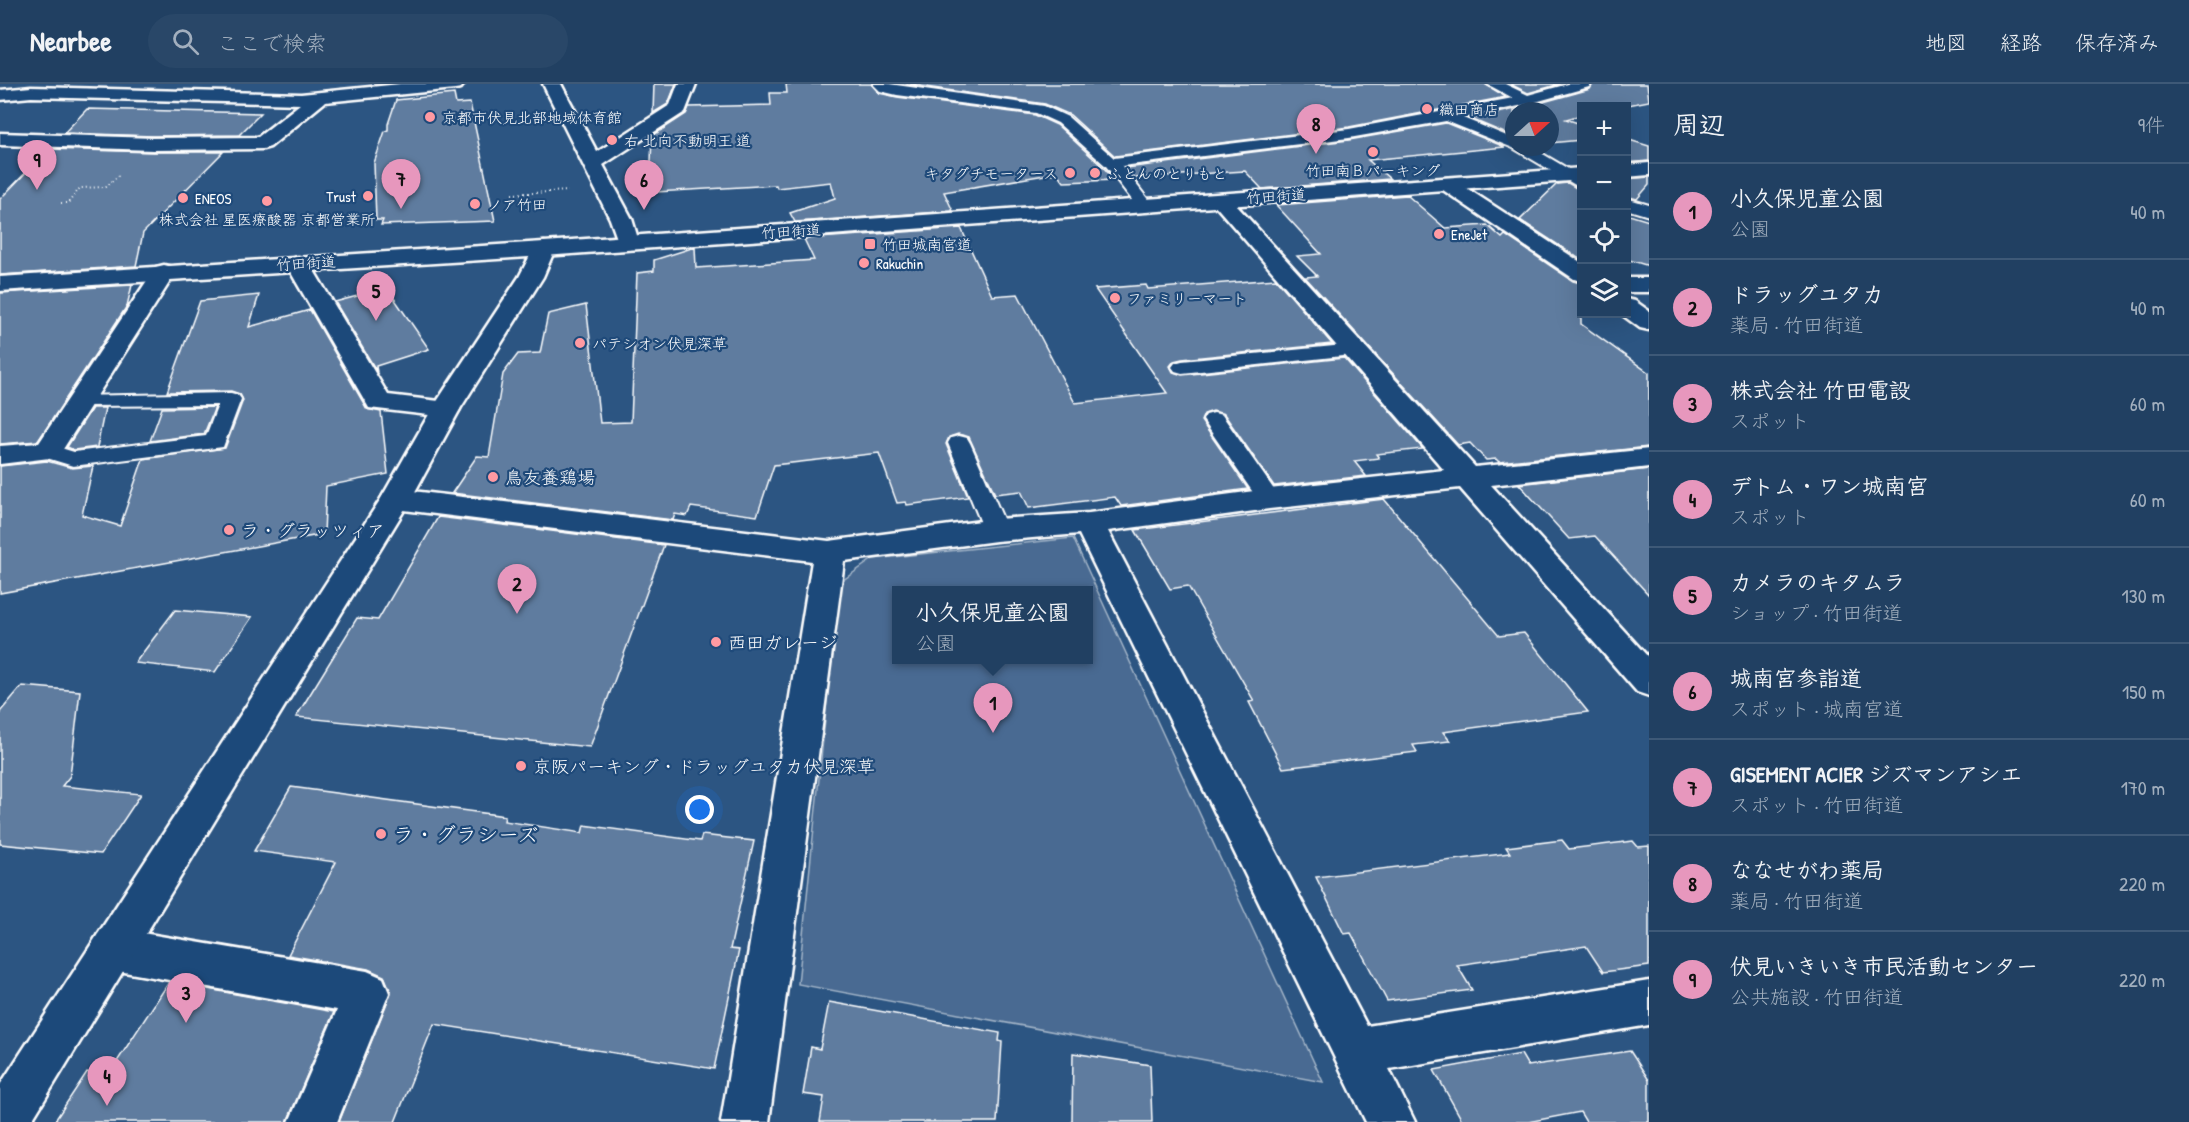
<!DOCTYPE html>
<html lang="ja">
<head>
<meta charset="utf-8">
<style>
	:root { --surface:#214062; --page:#294768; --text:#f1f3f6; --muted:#a2afbe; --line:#3e5977; --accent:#e797bd }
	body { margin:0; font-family:"Patrick Hand","Klee One",sans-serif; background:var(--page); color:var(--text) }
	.controls { position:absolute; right:18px; top:18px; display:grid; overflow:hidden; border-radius:0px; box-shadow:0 6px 24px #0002 }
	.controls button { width:54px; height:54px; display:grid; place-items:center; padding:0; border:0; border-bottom:2px solid var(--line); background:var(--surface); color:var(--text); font:30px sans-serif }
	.compass { position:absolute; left:1505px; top:18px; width:54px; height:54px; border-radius:50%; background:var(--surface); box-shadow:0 6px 24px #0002; rotate:69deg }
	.you { position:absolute; left:700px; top:726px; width:21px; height:21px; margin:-15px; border:4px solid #fff; border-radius:50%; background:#1a73e8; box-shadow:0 0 0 9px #1a73e833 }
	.badge { display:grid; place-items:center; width:39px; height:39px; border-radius:50%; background:var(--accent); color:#111; font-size:20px; font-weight:700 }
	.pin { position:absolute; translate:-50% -50px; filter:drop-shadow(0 2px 3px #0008) }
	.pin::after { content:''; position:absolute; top:32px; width:21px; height:18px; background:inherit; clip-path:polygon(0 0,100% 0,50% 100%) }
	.popup { position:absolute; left:892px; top:502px; width:201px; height:78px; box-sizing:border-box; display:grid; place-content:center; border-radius:0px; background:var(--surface); filter:drop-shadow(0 2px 4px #0005); font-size:20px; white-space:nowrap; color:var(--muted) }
	.popup b { font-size:22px; color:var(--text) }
	.popup::after { content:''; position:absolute; left:50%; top:100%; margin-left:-12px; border:12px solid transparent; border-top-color:var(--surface) }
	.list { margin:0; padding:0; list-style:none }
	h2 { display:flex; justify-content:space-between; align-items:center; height:78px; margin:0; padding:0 24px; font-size:26px }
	h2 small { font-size:20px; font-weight:400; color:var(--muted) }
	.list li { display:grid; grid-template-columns:39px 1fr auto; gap:18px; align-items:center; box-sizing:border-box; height:96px; padding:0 24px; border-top:2px solid var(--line) }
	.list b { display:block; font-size:22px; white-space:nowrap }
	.list p { margin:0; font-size:20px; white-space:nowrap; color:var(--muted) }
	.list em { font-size:20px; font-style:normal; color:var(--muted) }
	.icon { flex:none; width:33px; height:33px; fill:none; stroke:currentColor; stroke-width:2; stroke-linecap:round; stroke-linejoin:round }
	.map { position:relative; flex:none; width:1649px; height:1038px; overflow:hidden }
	header { display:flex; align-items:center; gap:36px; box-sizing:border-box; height:84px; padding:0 30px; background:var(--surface); border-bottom:2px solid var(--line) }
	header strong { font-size:28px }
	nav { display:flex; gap:33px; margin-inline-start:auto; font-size:21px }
	.search { width:420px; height:54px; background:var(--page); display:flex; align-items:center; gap:15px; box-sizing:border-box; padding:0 21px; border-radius:33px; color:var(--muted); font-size:22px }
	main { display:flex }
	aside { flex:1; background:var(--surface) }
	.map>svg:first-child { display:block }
	.green { fill:#486b92; stroke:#a4b5c8; stroke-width:1.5; fill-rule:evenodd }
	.building { fill:#5e7c9f; stroke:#fff; stroke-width:1.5 }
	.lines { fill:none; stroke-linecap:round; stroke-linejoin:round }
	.service-casing { stroke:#fff; stroke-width:4 }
	.minor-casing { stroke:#fff; stroke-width:5 }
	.tertiary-casing { stroke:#fff; stroke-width:5 }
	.trunk-casing { stroke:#fff; stroke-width:5 }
	.path { stroke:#fff; stroke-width:2; stroke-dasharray:1 3; stroke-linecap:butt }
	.service { fill:#1f4a7a; fill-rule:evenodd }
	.minor { fill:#1f4a7a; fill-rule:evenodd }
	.tertiary { fill:#1f4a7a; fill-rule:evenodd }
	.trunk { fill:#1f4a7a; fill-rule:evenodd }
	.poi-dot { fill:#ff9aa2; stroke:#1f4a7a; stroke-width:2 }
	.labels { text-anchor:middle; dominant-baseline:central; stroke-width:4.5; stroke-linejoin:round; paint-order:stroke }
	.far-poi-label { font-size:15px; fill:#fff; stroke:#1f4a7a; text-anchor:start }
	.far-street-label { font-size:15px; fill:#fff; stroke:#1f4a7a }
	.poi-label { font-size:18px; fill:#fff; stroke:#1f4a7a; text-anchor:start }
	.near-poi-label { font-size:21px; fill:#fff; stroke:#1f4a7a; text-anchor:start }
</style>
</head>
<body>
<header>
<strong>Nearbee</strong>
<div class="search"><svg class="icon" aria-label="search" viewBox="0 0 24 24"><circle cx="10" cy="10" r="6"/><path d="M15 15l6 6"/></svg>ここで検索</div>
<nav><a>地図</a><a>経路</a><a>保存済み</a></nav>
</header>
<main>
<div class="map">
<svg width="1649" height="1038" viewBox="0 0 1649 1038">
	<rect width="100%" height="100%" fill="#2c5582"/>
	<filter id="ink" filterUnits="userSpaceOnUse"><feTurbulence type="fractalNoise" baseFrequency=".0167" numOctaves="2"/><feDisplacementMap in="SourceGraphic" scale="12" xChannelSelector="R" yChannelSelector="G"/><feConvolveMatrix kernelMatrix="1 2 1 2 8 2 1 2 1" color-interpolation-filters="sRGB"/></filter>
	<g filter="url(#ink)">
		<path class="green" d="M1073,454l250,544 -525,-98 41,-401 34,-24zM897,506h192v70h-192z"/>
		<g class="building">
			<polygon points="654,0 676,0 668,20 653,29"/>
			<polygon points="786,0 871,0 879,9 897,13 1035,31 1057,41 1104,84 1114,96 1064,98 1057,89 944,108 953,127 795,138 790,129 835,114 831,98 777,104 776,101 656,108 656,103 650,103 652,52 686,30 689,23 771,21 770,9 787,9"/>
			<polygon points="905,0 1485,0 1506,13 1349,43 1115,72 1070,31 1045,20"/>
			<polygon points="1510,0 1560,0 1528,9"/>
			<polygon points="1593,0 1647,0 1649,17 1623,22 1581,22 1581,31 1566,35 1581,40 1581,56 1550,59 1550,27 1514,27 1514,53 1471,35 1529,22 1590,5"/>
			<polygon points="454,10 456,20 470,19 495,137 381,141 383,136 376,136 374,79 385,47 388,46 388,40 396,16"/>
			<polygon points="87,25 261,29 239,51 153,52 64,49"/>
			<polygon points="1446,39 1505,63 1368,76 1390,95 1262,105 1245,87 1134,94 1126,84 1349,56"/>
			<polygon points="1626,55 1649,62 1649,77 1626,79"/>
			<polygon points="49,65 153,68 223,68 143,149 136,182 0,191 0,115"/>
			<polygon points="1649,93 1649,101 1637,115 1626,112 1626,95"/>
			<polygon points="1568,99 1581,107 1581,176 1520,136 1557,100"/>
			<polygon points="1407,111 1445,144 1487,141 1502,154 1505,151 1573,197 1581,199 1581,240 1649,289 1649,363 1499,378 1496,375 1486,376 1470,359 1458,361 1305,193 1317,192 1297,172 1321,170 1276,121"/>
			<polygon points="1626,130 1649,137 1649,182 1626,175"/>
			<polygon points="961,144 992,212 1018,210 1075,319 1167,309 1095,205 1146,201 1148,205 1276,195 1332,260 1182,275 1174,277 1170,282 1173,288 1182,291 1344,274 1423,365 1376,370 1379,374 1354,377 1366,392 1274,402 1224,330 1213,327 1204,330 1201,337 1248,405 1121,422 1115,413 1029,424 1021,407 995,410 969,353 958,350 949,353 946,360 968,413 907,421 906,418 897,419 879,369 774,381 757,432 691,423 687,432 675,430 673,436 452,409 477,372 489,373 503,290 518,270 540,269 548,230 586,221 600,339 631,338 637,189 654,187 654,176 695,163 696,184 814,176 804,155"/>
			<polygon points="132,201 127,222 38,357 0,360 0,209"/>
			<polygon points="387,204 429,265 376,282 377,288 335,218"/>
			<polygon points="259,211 249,243 310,226 367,325 381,328 388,390 326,402 324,450 0,509 0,382 47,377 72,384 93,382 82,431 120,442 143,375 225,364 243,316 240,310 231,307 167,308 200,217"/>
			<polygon points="215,323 204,350 150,357 162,324"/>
			<polygon points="92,324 105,324 97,363 74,366 67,363"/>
			<polygon points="1649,385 1649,511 1595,452 1569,455 1519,400"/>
			<polygon points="1384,415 1499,552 1524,549 1588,628 1443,648 1450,657 1413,661 1417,668 1283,684 1249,618 1254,617 1188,502 1170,505 1135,446"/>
			<polygon points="438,433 664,461 590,663 296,633 357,534 378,536"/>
			<polygon points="175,526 252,533 215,588 135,579"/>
			<polygon points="22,602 80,607 70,692 62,702 141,710 101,770 0,760 0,628"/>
			<polygon points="291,703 505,732 504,737 582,749 584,741 700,757 702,751 754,757 730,865 739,866 714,985 434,940 395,1038 339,1038 391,908 384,892 368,885 288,871 336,778 254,767"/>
			<polygon points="1562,756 1569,765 1633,757 1638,763 1649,762 1649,882 1603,888 1586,862 1457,881 1472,906 1387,917 1351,849 1344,850 1316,793 1510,769 1506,763"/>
			<polygon points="169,898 334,928 287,1038 54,1038 87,988 107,993"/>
			<polygon points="829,918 1000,949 999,957 1002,958 997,1038 820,1038 824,1013 803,1010 811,963 820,965"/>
			<polygon points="1630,967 1649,996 1649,1038 1586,1038 1580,1028 1528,1038 1463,1038 1434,986 1521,970 1528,982"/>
			<polygon points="1073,969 1150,981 1152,1038 1072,1038"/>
		</g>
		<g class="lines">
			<defs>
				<g id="service">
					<polygon points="873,0 889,0 1044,22 1068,33 1114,74 1349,45 1513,14 1487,0 1505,0 1528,11 1568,0 1591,0 1589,3 1528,20 1463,34 1514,55 1514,63 1531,63 1582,93 1582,105 1513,64 1446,37 1349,54 1122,82 1153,122 1145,127 1139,125 1106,82 1058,39 1036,29 897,11 880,7"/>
					<polygon points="1626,114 1649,121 1649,132 1626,125"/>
					<polygon points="1354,260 1361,262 1364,266 1361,270 1182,289 1175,287 1172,283 1175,279 1182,277"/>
					<polygon points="231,309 238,311 241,315 223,363 73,382 40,372 37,367 40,362 48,360 74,368 206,352 218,321 83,322 76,320 73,316 76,312"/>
					<polygon points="1214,329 1222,331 1277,410 1281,415 1277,420 1269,423 1261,420 1203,336 1206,331"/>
					<polygon points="959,352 967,354 970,359 1008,446 1004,452 996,454 988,452 984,446 948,359 951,354"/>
				</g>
				<g id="minor">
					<polygon points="400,0 464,0 461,4 455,5 325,18 270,63 263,65 153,66 0,61 0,49 153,54 258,53 300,20 31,13 0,16 0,6 31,3 301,10"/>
					<polygon points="543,0 561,0 597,68 670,21 678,0 696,0 685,28 603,81 632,135 639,158 636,163 628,165 620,163 610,135"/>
					<polygon points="1447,94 1454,96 1582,179 1582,197 1574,195 1440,104 1437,100 1440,96"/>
					<polygon points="1221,110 1228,112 1475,383 1649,365 1649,383 1491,401 1649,574 1649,612 1637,608 1460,404 1269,425 1108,447 1367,942 1649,897 1649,941 1389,985 1415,1038 1366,1038 1079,450 996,457 844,477 769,1038 721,1038 812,477 396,425 385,422 381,415 385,408 396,405 829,457 996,435 1089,429 1269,405 1444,386 1214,120 1210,116 1214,112"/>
					<polygon points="298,173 306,175 310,180 388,311 456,319 460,325 456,331 446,333 369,324 286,180 290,175"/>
					<polygon points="164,181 172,183 176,188 58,373 0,380 0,362 39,359 156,183"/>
					<rect x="1626" y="194" width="23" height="14"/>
					<polygon points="1626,215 1635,217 1649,227 1649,246 1640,244 1621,230 1626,230"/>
					<polygon points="113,844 367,887 383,894 389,909 337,1038 289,1038 337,926 113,886 98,880 91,865 98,850"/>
				</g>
				<polygon id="tertiary" points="544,158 552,160 555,165 543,193 460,325 411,415 31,1038 0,1038 0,1001 382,413 432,325 519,193 536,160"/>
				<g id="trunk">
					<polygon points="1649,79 1649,91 1626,93 1626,81"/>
					<polygon points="1582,84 1582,96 544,172 0,207 0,193 544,158"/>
				</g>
			</defs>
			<use href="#service" class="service-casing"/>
			<use href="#minor" class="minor-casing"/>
			<use href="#tertiary" class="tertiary-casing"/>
			<use href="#trunk" class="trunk-casing"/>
			<g class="path">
				<polyline points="512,110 568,107"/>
				<polyline points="61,119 68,119 80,104 106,103 119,91"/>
			</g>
			<use href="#service" class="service"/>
			<use href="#minor" class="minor"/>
			<use href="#tertiary" class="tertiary"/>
			<use href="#trunk" class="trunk"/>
		</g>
	</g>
	<g class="poi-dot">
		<circle cx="1427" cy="25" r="6"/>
		<circle cx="430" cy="33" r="6"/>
		<circle cx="612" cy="56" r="6"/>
		<circle cx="1373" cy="68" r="6"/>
		<circle cx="1070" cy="89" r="6"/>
		<circle cx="1095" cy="89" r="6"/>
		<circle cx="368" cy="112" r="6"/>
		<circle cx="183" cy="114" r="6"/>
		<circle cx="267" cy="117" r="6"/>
		<circle cx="475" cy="120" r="6"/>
		<circle cx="1439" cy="150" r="6"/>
		<rect x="864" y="154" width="12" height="12" rx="3"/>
		<circle cx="864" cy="179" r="6"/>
		<circle cx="1115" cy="214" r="6"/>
		<circle cx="580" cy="259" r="6"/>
		<circle cx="493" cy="393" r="6"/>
		<circle cx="229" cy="446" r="6"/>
		<circle cx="716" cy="558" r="6"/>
		<circle cx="521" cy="682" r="6"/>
		<circle cx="381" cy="750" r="6"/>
	</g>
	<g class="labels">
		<g class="far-poi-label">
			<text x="1439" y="25">織田商店</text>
			<text x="442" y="33">京都市伏見北部地域体育館</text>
			<text x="624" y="56">右 北向不動明王 道</text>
			<text x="1373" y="86" text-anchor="middle">竹田南Ｂパーキング</text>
			<text x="1058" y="89" text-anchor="end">キタグチモータース</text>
			<text x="1107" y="89">ふとんのとりもと</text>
			<text x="356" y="112" text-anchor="end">Trust</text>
			<text x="195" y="114">ENEOS</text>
			<text x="487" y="120">ノア竹田</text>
			<text x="267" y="135" text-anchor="middle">株式会社 星医療酸器 京都営業所</text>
			<text x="1451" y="150">EneJet</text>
			<text x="882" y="160">竹田城南宮道</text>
			<text x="876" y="179">Rakuchin</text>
			<text x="1127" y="214">ファミリーマート</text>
			<text x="592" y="259">パテシオン伏見深草</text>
		</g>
		<g class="far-street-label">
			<text transform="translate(1276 112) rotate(-4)">竹田街道</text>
			<text transform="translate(791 147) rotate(-4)">竹田街道</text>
			<text transform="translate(306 179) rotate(-4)">竹田街道</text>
		</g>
		<g class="poi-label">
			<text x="505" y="393">鳥友養鶏場</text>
			<text x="241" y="446">ラ・グラッツィア</text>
			<text x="728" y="558">西田ガレージ</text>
			<text x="533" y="682">京阪パーキング・ドラッグユタカ伏見深草</text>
		</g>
		<g class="near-poi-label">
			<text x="393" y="750">ラ・グラシーズ</text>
		</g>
	</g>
</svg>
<div class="controls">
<button>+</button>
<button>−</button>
<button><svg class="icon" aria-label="locate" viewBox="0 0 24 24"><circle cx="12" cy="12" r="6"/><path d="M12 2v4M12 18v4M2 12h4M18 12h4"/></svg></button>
<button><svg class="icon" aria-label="layers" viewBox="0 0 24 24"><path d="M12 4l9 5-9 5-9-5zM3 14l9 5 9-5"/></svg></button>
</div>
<svg class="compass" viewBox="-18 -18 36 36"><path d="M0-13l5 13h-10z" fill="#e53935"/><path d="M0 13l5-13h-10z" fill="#a2afbe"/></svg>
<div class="you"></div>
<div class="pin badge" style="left:993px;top:649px">1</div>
<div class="popup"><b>小久保児童公園</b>公園</div>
<div class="pin badge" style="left:517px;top:530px">2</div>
<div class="pin badge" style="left:186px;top:939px">3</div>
<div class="pin badge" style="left:107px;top:1022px">4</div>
<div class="pin badge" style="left:376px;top:237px">5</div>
<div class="pin badge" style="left:644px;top:126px">6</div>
<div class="pin badge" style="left:401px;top:125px">7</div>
<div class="pin badge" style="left:1316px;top:70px">8</div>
<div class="pin badge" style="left:37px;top:106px">9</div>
</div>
<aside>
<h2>周辺<small>9件</small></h2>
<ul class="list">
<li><span class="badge">1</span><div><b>小久保児童公園</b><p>公園</p></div><em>40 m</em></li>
<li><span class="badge">2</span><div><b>ドラッグユタカ</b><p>薬局 · 竹田街道</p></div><em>40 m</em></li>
<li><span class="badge">3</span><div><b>株式会社 竹田電設</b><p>スポット</p></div><em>60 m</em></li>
<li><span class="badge">4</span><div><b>デトム・ワン城南宮</b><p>スポット</p></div><em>60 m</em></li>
<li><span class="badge">5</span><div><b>カメラのキタムラ</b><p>ショップ · 竹田街道</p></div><em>130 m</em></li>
<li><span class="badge">6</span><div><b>城南宮参詣道</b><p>スポット · 城南宮道</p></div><em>150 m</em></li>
<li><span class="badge">7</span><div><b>GISEMENT ACIER ジズマンアシエ</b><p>スポット · 竹田街道</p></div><em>170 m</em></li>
<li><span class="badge">8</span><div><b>ななせがわ薬局</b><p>薬局 · 竹田街道</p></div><em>220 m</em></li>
<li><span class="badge">9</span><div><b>伏見いきいき市民活動センター</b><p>公共施設 · 竹田街道</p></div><em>220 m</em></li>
</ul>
</aside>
</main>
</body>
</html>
